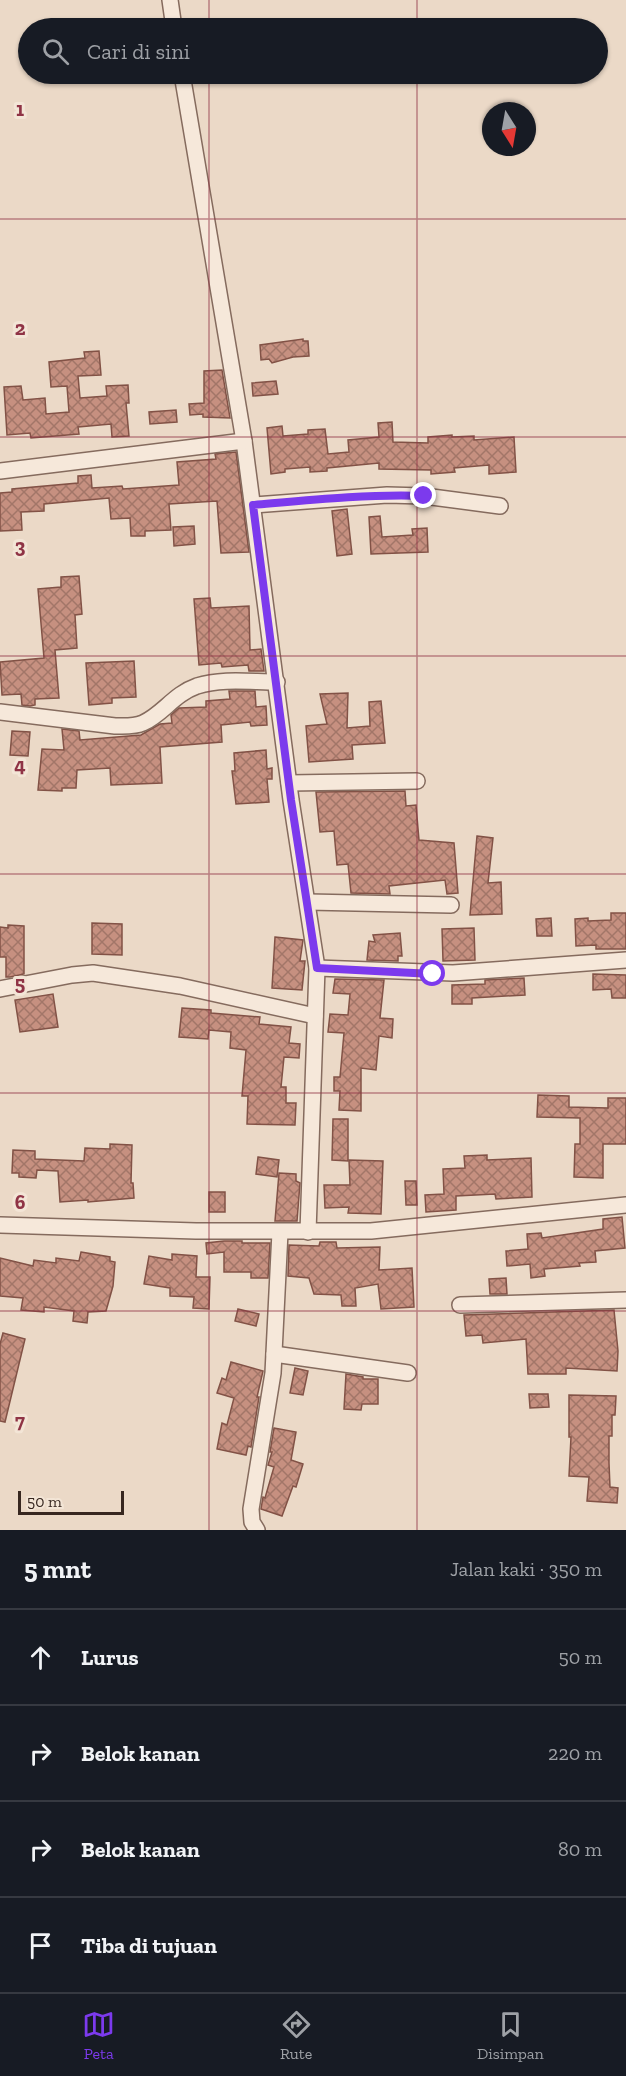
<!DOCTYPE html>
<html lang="id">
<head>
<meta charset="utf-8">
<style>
	:root { --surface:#171b24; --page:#242831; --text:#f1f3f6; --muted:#9ea1a6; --line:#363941; --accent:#7c3aed }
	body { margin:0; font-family:"Zilla Slab",serif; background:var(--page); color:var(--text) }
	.compass { position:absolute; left:482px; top:102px; width:54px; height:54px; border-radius:50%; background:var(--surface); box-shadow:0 2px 4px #0004; rotate:169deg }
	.scale { position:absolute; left:18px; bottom:15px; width:106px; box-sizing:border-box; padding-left:6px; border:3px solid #372720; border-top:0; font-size:16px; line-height:21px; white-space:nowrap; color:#372720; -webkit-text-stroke:4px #f3e5d6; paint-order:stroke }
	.stop { position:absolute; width:18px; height:18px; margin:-14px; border:4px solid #7c3aed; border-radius:50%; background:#fff }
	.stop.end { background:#7c3aed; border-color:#fff; box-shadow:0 2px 6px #0008 }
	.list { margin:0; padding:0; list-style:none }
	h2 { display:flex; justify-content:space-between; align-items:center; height:78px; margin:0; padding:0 24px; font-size:26px }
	h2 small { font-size:20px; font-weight:400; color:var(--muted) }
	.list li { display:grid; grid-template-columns:39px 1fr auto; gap:18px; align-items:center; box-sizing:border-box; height:96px; padding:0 24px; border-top:2px solid var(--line) }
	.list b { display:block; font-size:22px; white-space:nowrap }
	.list em { font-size:20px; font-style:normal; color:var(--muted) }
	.icon { flex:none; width:33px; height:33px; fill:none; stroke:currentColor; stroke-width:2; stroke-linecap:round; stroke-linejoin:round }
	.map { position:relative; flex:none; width:626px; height:1530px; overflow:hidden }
	.search { position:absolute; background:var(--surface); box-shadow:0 2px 4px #0004; left:18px; right:18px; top:18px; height:66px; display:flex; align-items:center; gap:15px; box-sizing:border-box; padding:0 21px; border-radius:33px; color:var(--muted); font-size:22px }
	.sheet { height:462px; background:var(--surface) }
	nav { display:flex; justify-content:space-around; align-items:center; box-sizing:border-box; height:84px; border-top:2px solid var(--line); background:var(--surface); font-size:16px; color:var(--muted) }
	nav a { display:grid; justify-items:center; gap:3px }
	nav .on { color:var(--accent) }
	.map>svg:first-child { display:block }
	.building { fill:url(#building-cross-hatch); stroke:#825246; stroke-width:1.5 }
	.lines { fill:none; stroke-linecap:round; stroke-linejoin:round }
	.street-casing { stroke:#856b5e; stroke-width:18 }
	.street { stroke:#f6e8da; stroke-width:15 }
	.route { stroke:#7c3aed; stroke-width:8 }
	.grid { fill:none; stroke:#8f3345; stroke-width:1.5; stroke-opacity:0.55 }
	.grid-label { font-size:20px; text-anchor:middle; font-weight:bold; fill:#8f3345; stroke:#f3e5d6; stroke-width:6; stroke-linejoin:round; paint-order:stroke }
</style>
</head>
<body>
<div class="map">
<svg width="626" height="1530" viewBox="0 0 626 1530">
	<defs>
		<pattern id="building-cross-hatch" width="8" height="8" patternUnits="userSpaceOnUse" patternTransform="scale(1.5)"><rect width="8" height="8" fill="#c69080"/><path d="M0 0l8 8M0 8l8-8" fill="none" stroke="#a27668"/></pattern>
	</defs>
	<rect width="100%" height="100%" fill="#ebd9c7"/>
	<g class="building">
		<polygon points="303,339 303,341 308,341 309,356 293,357 272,363 269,359 261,360 260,345"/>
		<polygon points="99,351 101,375 78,376 80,398 107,396 106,386 128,385 129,403 126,403 129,436 112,437 111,424 78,427 79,434 31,438 30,433 7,435 4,387 21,386 23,400 45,398 46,414 69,412 67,386 51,387 49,362 85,358 84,352"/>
		<polygon points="222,370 230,418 203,417 203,414 190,415 189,404 204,403 204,371"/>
		<polygon points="276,381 278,394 253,396 252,383"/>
		<polygon points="176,410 177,422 150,424 149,412"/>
		<polygon points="392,422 393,442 428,443 428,437 452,435 452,437 474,436 474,440 514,437 516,472 489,474 489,465 454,468 455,472 431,474 431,470 379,469 379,463 327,468 327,471 310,472 310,467 285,469 285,472 271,474 267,428 282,426 283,436 308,434 308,430 325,429 328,454 349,452 348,440 379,437 378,423"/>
		<polygon points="236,452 249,552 221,553 217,501 169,504 171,530 145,531 145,536 131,536 130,518 111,519 109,498 44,504 44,511 21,512 22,530 0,531 0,493 12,492 12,489 78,483 78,476 91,475 92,488 122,486 123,489 179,485 177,462 216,459 215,454"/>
		<polygon points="347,509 352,554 337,556 332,511"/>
		<polygon points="380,516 382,537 413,535 412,529 427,528 428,552 371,554 369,517"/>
		<polygon points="194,526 195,544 174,546 173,527"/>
		<polygon points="79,576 82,614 75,615 77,648 55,650 59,698 35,699 35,705 30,706 22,705 21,694 2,695 0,662 44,658 38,589 61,587 61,577"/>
		<polygon points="210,598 211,608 249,606 250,650 261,649 264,671 249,671 248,665 222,667 221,663 199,665 194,599"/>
		<polygon points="134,661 136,697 112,698 112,703 89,705 86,663"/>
		<polygon points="229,691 255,691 256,707 266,706 267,725 251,726 250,722 221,725 222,742 160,747 162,783 111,785 110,768 77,770 76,788 62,788 62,791 38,790 42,749 64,750 62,729 79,731 80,740 141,735 160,724 172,723 171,715 179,708 206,707 206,701 230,699"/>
		<polygon points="348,693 347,728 370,726 369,702 381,701 385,743 352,745 353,759 309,762 306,726 327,724 320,694"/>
		<polygon points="12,731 30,732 28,756 10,755"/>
		<polygon points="266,750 267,769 272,768 272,779 267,779 269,802 236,804 232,771 235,771 234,753"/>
		<polygon points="405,791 406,806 416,805 419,840 454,843 458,893 447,894 445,880 389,886 390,894 351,893 348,864 337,865 334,831 320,832 316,792"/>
		<polygon points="477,836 493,838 488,883 501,882 502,914 470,915"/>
		<polygon points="611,913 626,913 626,949 596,949 596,945 576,946 575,919 588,918 588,921 611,920"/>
		<polygon points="551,918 552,936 537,936 536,919"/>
		<polygon points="92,923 122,924 122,955 92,954"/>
		<polygon points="8,925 24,926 24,974 10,977 6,977 6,957 0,957 0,927 8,928"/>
		<polygon points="474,928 475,960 443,961 442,929"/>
		<polygon points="400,933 402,956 398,956 398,961 367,960 369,941 375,942 373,935"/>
		<polygon points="275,937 303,940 300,961 305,961 302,990 272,988"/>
		<polygon points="593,974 626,975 626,998 612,998 611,989 593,990"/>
		<polygon points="524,978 525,995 472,998 472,1004 452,1004 452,985 485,984 485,980"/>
		<polygon points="335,979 384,980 380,1018 393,1019 392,1038 379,1036 376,1070 361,1068 361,1111 339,1110 340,1091 334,1091 334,1077 340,1077 344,1033 328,1032 330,1014 348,1015 350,994 333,993"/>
		<polygon points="53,994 58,1027 20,1032 15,1000"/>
		<polygon points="182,1008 211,1010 211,1013 260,1017 259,1024 291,1027 289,1043 300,1044 299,1058 284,1057 281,1087 286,1087 286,1103 296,1103 295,1125 247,1124 248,1096 242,1096 246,1050 230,1048 231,1032 209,1030 208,1039 179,1037"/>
		<polygon points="538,1095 569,1096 569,1107 608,1108 608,1098 626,1098 626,1144 603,1144 603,1178 574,1177 575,1144 580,1144 580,1118 537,1117"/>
		<polygon points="333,1119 348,1119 348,1161 332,1160"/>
		<polygon points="110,1144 132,1145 131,1183 133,1183 134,1198 88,1202 88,1200 60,1202 58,1171 37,1170 36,1178 19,1177 19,1173 12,1173 13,1150 35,1151 35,1159 84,1161 85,1148 110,1149"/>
		<polygon points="487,1155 487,1160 531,1158 532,1197 496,1199 495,1194 456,1196 456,1210 426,1212 425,1195 444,1194 443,1169 465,1168 464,1156"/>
		<polygon points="258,1157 279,1160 277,1177 256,1174"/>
		<polygon points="349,1160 383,1161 381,1214 348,1213 349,1207 325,1208 324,1185 350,1185"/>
		<polygon points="279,1173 296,1174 296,1181 300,1183 297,1221 275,1221"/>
		<polygon points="405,1181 416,1181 417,1205 406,1205"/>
		<rect x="209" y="1192" width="16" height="20"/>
		<polygon points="622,1217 625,1248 595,1251 596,1262 579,1263 580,1266 544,1269 545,1276 531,1278 530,1264 507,1266 506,1251 528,1249 527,1234 541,1233 542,1238 603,1229 603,1219"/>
		<polygon points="224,1241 242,1241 242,1243 270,1243 268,1278 251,1278 251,1272 224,1272 224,1252 207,1254 206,1243"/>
		<polygon points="320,1242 336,1242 337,1248 380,1247 379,1270 412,1268 414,1307 381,1309 378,1284 355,1288 356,1306 342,1306 341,1295 314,1294 309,1278 288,1276 289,1245 319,1246"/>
		<polygon points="81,1252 110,1257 110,1261 115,1262 113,1286 106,1311 88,1312 87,1323 73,1321 74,1311 44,1307 44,1312 21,1310 23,1298 0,1296 0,1258 33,1266 34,1260 56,1263 56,1258 79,1261"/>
		<polygon points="172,1254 197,1256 196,1277 210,1277 209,1309 193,1308 194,1297 170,1296 170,1288 144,1284 149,1256 172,1260"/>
		<polygon points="506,1278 507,1294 490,1294 489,1279"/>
		<polygon points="238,1309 259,1314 256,1326 235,1321"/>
		<polygon points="614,1310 618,1351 617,1371 566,1368 566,1374 528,1374 526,1339 483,1343 482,1335 466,1336 464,1315"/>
		<polygon points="3,1333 25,1339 5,1422 0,1421 0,1344"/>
		<polygon points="231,1362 263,1371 257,1397 259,1397 251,1447 248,1446 246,1455 217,1449 222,1423 227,1425 234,1398 217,1393 222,1378 226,1380"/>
		<polygon points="295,1368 308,1371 303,1395 290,1393"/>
		<polygon points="346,1374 363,1377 363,1379 378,1379 378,1404 362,1404 361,1410 344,1409"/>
		<polygon points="529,1394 548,1394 549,1407 530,1408"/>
		<polygon points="569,1395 616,1396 615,1415 612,1415 612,1436 609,1436 609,1463 610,1487 618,1488 617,1503 587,1501 589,1477 569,1476 571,1437 569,1437"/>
		<polygon points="274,1428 296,1432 291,1460 303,1464 296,1487 293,1486 282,1516 261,1509 263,1497 265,1498 274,1467 268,1465 272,1452 270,1452"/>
	</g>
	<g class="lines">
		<defs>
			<g id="street">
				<polyline points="170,0 174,28"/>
				<polyline points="182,74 244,441 291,800 317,968 308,1232"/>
				<polyline points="0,471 244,441"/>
				<polyline points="253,505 387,495 424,496 500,506"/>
				<path d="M0,712l115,14c9,0 19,1 28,-3 20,-9 31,-29 54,-37 25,-8 54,-4 80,-4"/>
				<polyline points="289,783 417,781"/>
				<polyline points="308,902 451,905"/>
				<polyline points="317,968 453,973 626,960"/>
				<polyline points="0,989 72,975 93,973 180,986 315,1016"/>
				<polyline points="0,1225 196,1231 371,1231 626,1205"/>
				<polyline points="460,1305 626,1300"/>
				<polyline points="274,1354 408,1373"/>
				<polyline points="257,1530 252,1522 251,1509 273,1373 280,1232"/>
			</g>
		</defs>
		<use href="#street" class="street-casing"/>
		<use href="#street" class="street"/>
	</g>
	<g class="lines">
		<path class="route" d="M424,496c-57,-2 -114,4 -171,9l38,295 26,168 116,6"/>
	</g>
	<path class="grid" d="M209,0v28M417,0v28M209,74v1456M417,74v1456M0,219h626M0,437h626M0,656h626M0,874h626M0,1093h626M0,1311h626"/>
	<g class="grid-label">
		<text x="20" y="116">1</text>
		<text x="20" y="335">2</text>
		<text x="20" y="553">3</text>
		<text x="20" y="772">4</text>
		<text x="20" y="990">5</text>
		<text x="20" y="1209">6</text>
		<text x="20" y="1428">7</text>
	</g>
</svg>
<svg class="compass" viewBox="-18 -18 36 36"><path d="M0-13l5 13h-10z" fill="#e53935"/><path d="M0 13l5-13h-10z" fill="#9ea1a6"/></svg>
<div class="scale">50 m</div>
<div class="stop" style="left:433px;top:974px"></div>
<div class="stop end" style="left:424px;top:496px"></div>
<div class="search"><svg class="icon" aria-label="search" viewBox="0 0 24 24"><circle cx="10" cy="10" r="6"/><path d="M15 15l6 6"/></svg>Cari di sini</div>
</div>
<section class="sheet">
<h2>5 mnt<small>Jalan kaki · 350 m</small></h2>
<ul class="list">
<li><svg class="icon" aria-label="ahead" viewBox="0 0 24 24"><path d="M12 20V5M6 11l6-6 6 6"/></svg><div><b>Lurus</b></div><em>50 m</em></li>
<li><svg class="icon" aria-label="right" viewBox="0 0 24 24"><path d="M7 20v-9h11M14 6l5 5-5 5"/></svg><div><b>Belok kanan</b></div><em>220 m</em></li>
<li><svg class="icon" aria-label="right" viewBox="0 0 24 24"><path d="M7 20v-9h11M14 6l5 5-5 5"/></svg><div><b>Belok kanan</b></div><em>80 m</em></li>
<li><svg class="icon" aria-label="arrive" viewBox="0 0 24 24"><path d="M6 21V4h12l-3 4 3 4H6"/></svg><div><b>Tiba di tujuan</b></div></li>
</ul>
</section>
<nav>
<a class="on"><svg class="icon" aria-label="map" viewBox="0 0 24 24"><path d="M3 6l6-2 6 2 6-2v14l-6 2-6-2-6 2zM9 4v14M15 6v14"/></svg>Peta</a>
<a><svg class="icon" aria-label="directions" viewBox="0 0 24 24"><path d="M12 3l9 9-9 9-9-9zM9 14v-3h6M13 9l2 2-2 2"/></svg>Rute</a>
<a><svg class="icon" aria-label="saved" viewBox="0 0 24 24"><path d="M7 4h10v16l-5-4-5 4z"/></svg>Disimpan</a>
</nav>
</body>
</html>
